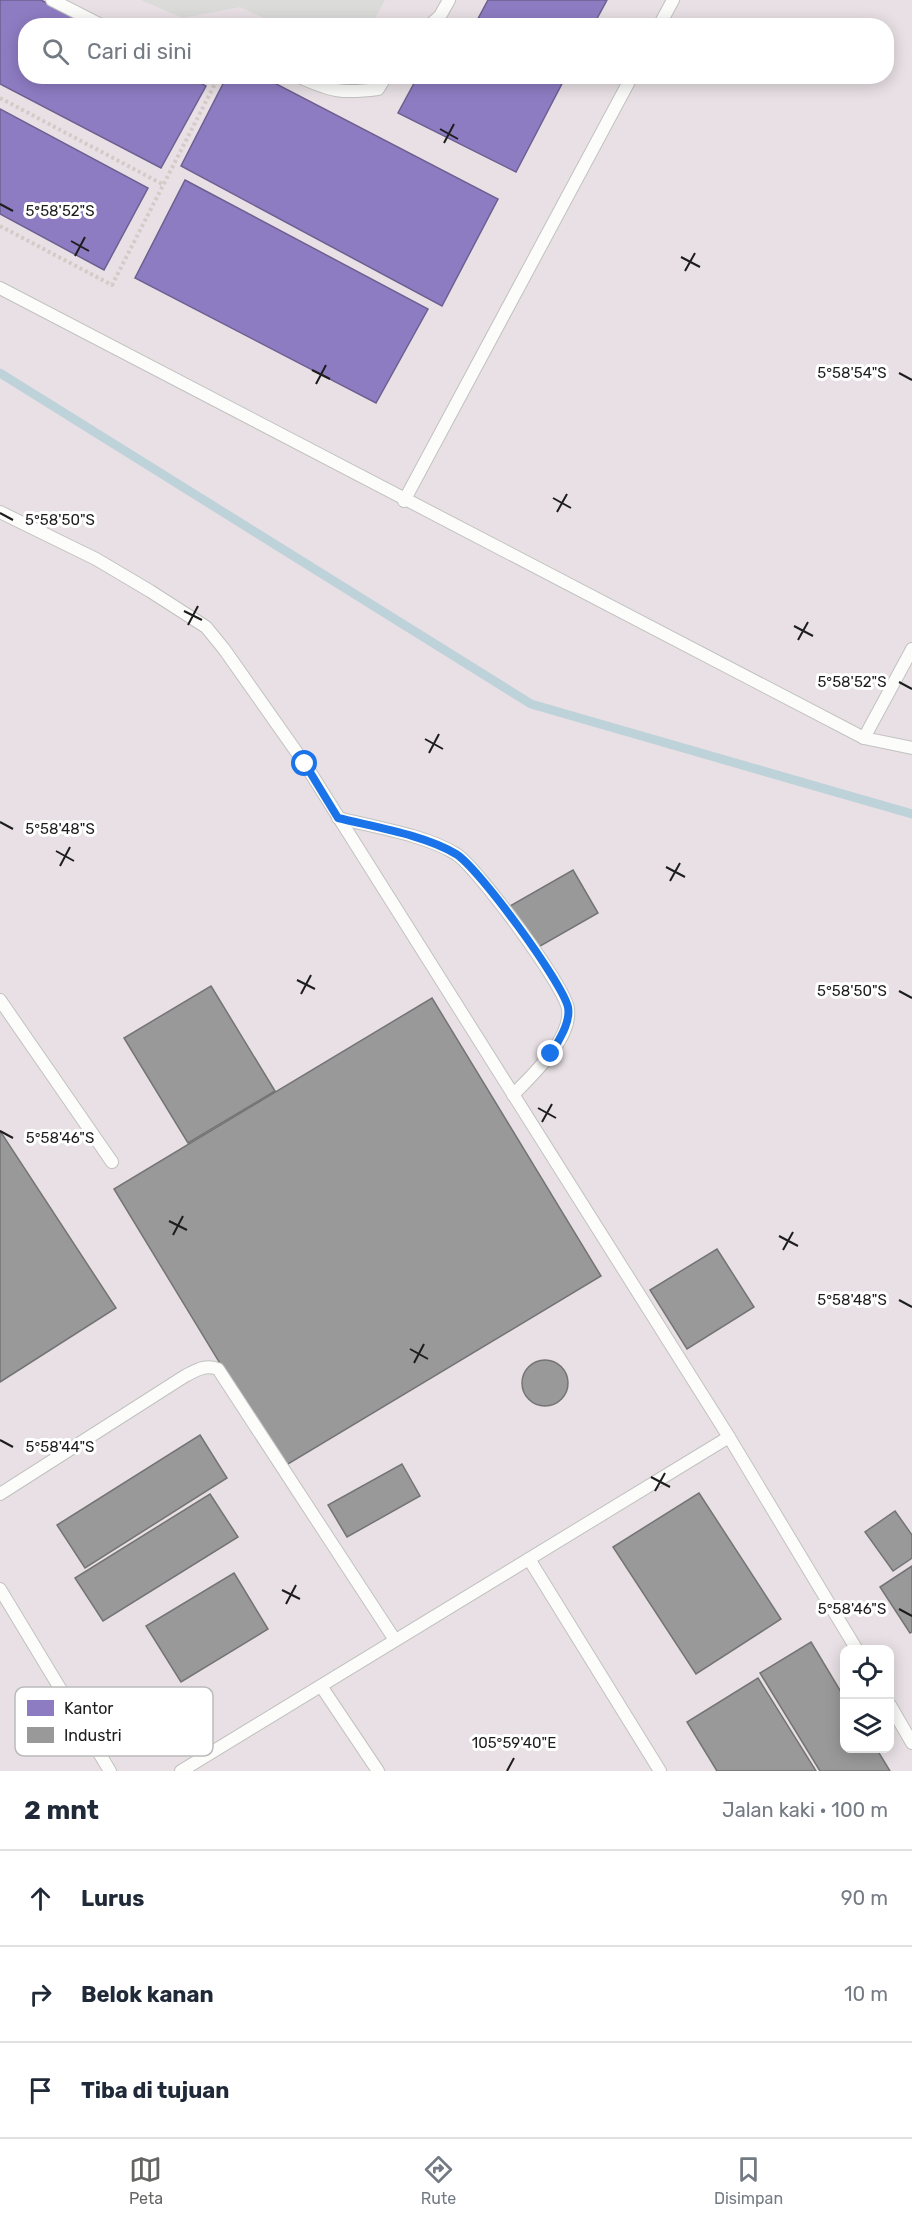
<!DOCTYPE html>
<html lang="id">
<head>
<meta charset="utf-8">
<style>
	:root { --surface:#fff; --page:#f6f6f7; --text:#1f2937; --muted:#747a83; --line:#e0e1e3; --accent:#656564 }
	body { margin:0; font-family:Rubik,sans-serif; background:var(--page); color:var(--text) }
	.controls { position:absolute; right:18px; bottom:18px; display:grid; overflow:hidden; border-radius:12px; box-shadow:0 3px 15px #0003 }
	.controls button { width:54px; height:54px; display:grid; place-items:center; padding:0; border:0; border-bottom:2px solid var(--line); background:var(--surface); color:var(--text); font:30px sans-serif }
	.stop { position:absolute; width:18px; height:18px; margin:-14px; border:4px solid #1a73e8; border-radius:50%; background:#fff }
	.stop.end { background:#1a73e8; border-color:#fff; box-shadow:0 2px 6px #0008 }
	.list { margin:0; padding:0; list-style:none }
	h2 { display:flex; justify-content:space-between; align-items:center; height:78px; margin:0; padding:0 24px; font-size:26px }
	h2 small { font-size:20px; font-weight:400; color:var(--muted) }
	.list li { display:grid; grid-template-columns:39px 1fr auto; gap:18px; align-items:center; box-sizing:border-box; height:96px; padding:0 24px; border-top:2px solid var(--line) }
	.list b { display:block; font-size:22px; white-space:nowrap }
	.list em { font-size:20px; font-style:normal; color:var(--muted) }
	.icon { flex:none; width:33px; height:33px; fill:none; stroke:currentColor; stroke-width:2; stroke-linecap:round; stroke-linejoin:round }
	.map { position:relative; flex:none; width:912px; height:1771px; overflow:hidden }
	.search { position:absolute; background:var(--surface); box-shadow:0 3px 15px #0003; left:18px; right:18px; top:18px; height:66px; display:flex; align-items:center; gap:15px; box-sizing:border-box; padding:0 21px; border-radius:24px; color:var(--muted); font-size:22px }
	.sheet { height:366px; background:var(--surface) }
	nav { display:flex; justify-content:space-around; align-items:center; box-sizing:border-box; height:84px; border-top:2px solid var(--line); background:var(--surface); font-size:16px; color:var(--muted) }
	nav a { display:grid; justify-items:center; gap:3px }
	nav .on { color:var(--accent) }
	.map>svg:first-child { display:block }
	.industrial { fill:#e8e0e4; fill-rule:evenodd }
	.parking { fill:#dbdbda }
	.offices { fill:#8e7cc3; stroke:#6c6091; stroke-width:1.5 }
	.industry { fill:#999; stroke:#747474; stroke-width:1.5 }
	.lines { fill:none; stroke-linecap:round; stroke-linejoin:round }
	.stream { stroke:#bed2da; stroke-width:9 }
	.lane-casing { stroke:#c2c2c0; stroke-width:14 }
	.path { stroke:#d4cac7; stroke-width:4; stroke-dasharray:3 3; stroke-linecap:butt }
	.lane { stroke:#fcfcfb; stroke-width:12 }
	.route { stroke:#1a73e8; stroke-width:8 }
	.ticks { fill:none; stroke:#1d1d1d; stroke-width:2 }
	.key { fill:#fff; stroke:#bbb; stroke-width:1.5 }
	.key-label { font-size:16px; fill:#1d1d1d }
	.ticks-label { font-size:15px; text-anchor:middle; fill:#1d1d1d; stroke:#fff; stroke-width:6; stroke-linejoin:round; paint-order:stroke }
</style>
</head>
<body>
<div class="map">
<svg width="912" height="1771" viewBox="0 0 912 1771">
	<rect width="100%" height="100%" fill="#ebeae7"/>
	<path class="industrial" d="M0,0h912v1771h-912zM26,26h860v50h-860zM844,1650h46v98h-46z"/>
	<polygon class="parking" points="141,0 385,0 371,25 281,26 240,7 183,18"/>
	<g class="offices">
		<polygon points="0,0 41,0 90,26 26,26 26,76 188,76 206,86 161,168 0,84"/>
		<polygon points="488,0 607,0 593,26 474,26"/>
		<polygon points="227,76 261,76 498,199 442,306 181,166"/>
		<polygon points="418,76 566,76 516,172 398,113"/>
		<polygon points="0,109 148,188 104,270 0,214"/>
		<polygon points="185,180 428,309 376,403 135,278"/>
	</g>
	<g class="industry">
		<polygon points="573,870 598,913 535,949 510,906"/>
		<polygon points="211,986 275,1091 188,1143 124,1038"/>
		<polygon points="432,998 601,1276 283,1467 114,1189"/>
		<polygon points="0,1131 116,1308 0,1382"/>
		<polygon points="717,1249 754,1307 687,1349 650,1290"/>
		<circle cx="545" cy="1383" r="23"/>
		<polygon points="200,1435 227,1478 85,1568 57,1525"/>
		<polygon points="402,1464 420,1496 347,1537 328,1505"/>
		<polygon points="699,1493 781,1619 696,1674 613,1547"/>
		<polygon points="210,1494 238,1537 103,1621 75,1578"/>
		<polygon points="895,1511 912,1535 912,1558 893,1571 865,1532"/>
		<polygon points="912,1566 912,1632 910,1633 880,1587"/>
		<polygon points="234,1573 268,1629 181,1682 146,1626"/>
		<polygon points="811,1642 844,1697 844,1748 876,1748 890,1771 820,1771 760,1673"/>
		<polygon points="758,1678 816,1771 717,1771 687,1722"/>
	</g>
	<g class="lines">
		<polyline class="stream" points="0,373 531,704 912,814"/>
		<defs>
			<g id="lane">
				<polyline points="52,0 103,26"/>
				<polyline points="429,26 440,16 449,0"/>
				<polyline points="659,26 673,0"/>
				<path d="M297,76c33,15 44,18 81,13l8,-13"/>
				<polyline points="0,288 864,738 912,748"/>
				<polyline points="404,501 632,76"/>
				<polyline points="0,512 96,559 150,591 206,627 224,649 305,764 729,1437"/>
				<polyline points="864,738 912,649"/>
				<path d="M338,818c36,9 88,17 118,36 20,12 109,132 112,155 4,30 -36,66 -55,86"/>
				<polyline points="0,1000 112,1162"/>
				<path d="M0,1494l185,-118c12,-6 20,-12 33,-7l177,271"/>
				<polyline points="529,1559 660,1771"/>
				<polyline points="0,1589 110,1771"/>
				<polyline points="321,1686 378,1771"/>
				<polyline points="890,1705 912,1743"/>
				<polyline points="181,1771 729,1437 857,1650"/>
			</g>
		</defs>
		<use href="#lane" class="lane-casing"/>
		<g class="path">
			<polyline points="0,98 164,185"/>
			<polyline points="0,226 112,285 219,76"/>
		</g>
		<use href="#lane" class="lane"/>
	</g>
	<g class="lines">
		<path class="route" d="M305,764l33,54c36,9 87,17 118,36 22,13 106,128 112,153 3,16 -10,34 -17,47"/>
	</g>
	<path class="ticks" d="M440,129l18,10M444,143l10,-19M0,204l13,7M71,241l18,10M75,256l10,-19M681,257l19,10M685,271l10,-18M312,370l18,9M899,373l13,7M316,384l10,-19M553,498l18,10M557,512l10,-18M0,513l13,7M184,611l18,9M188,625l10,-19M794,626l19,10M798,640l10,-18M899,682l13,7M425,739l18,10M429,753l10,-19M0,822l13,7M56,851l18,10M60,866l10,-19M666,867l19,10M670,881l10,-18M297,980l18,9M899,991l13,7M301,994l10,-19M538,1108l18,10M542,1122l10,-18M0,1131l13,7M169,1221l18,9M173,1235l10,-19M779,1236l19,10M783,1250l10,-18M899,1300l13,7M410,1349l18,10M414,1363l10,-19M0,1440l13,7M651,1477l19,10M655,1491l10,-18M282,1590l18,9M286,1604l10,-19M899,1609l13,7M507,1771l7,-13"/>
	<rect x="15" y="1687" width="198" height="69" rx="9" class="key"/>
	<rect x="27" y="1700" width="27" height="16" fill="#8e7cc3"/>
	<rect x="27" y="1727" width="27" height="16" fill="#999"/>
	<g class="key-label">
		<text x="64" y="1714">Kantor</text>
		<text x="64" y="1741">Industri</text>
	</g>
	<g class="ticks-label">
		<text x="60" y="216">5°58'52"S</text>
		<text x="852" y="378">5°58'54"S</text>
		<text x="60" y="525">5°58'50"S</text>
		<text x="852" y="687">5°58'52"S</text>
		<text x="60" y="834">5°58'48"S</text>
		<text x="852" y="996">5°58'50"S</text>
		<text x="60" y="1143">5°58'46"S</text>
		<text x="852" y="1305">5°58'48"S</text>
		<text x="60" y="1452">5°58'44"S</text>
		<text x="852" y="1614">5°58'46"S</text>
		<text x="514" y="1748">105°59'40"E</text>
	</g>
</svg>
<div class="controls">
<button><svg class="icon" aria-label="locate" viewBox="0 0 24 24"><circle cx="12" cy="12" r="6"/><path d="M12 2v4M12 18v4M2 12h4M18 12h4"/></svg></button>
<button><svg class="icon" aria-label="layers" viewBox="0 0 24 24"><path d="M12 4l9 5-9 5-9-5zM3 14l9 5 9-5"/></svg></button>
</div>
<div class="stop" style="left:305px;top:764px"></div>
<div class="stop end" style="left:551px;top:1054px"></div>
<div class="search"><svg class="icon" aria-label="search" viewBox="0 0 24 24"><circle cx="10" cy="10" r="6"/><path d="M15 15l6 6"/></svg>Cari di sini</div>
</div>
<section class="sheet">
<h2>2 mnt<small>Jalan kaki · 100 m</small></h2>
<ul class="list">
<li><svg class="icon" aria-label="ahead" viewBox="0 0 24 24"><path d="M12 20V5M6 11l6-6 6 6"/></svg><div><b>Lurus</b></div><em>90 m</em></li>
<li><svg class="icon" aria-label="right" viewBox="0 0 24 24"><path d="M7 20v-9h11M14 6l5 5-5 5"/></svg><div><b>Belok kanan</b></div><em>10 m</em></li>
<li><svg class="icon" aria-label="arrive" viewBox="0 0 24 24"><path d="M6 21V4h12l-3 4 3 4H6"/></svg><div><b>Tiba di tujuan</b></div></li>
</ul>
</section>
<nav>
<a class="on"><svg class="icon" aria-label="map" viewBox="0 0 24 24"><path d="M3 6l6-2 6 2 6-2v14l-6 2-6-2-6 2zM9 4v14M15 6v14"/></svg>Peta</a>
<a><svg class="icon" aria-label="directions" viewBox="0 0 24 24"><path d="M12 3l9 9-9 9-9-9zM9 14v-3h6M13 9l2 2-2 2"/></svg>Rute</a>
<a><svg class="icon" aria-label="saved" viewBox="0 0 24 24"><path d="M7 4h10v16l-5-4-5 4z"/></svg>Disimpan</a>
</nav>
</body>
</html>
